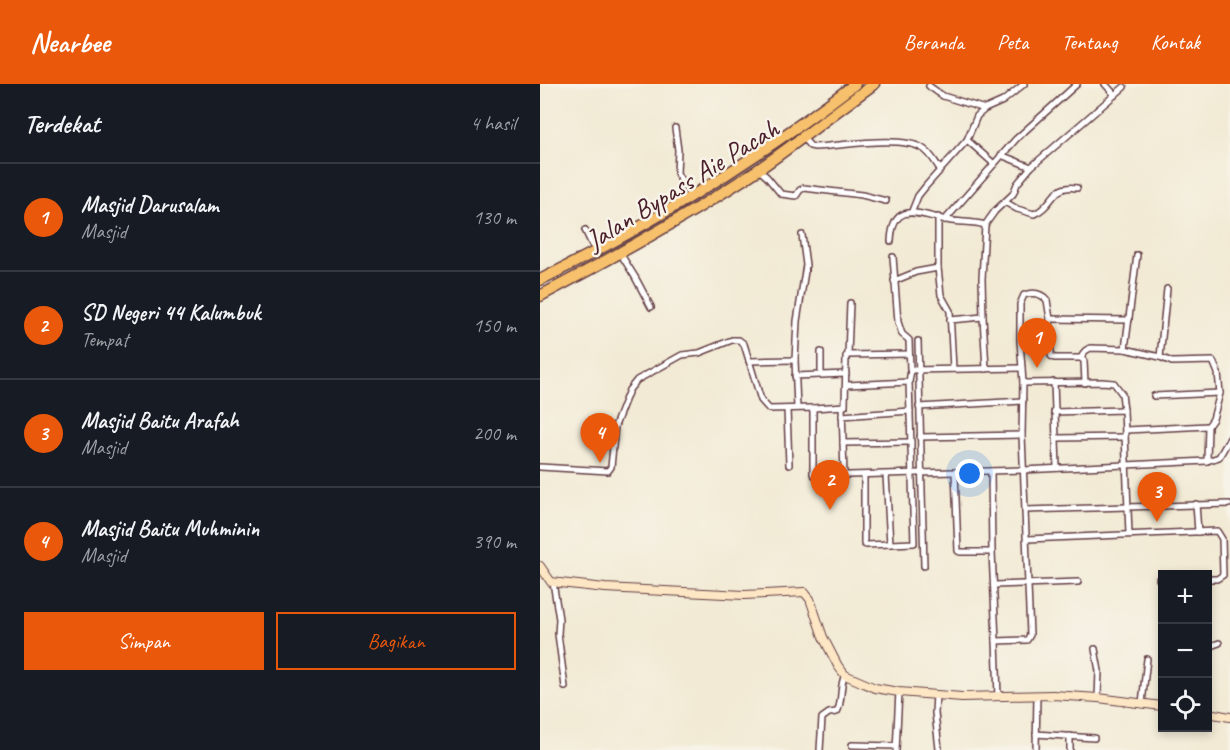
<!DOCTYPE html>
<html lang="id">
<head>
<meta charset="utf-8">
<style>
	:root { --surface:#171b24; --page:#242831; --text:#f1f3f6; --muted:#9ea1a6; --line:#363941; --accent:#ea580c }
	body { margin:0; font-family:Caveat,sans-serif; background:var(--page); color:var(--text) }
	.controls { position:absolute; right:18px; bottom:18px; display:grid; overflow:hidden; border-radius:0px; box-shadow:0 3px 9px #0003 }
	.controls button { width:54px; height:54px; display:grid; place-items:center; padding:0; border:0; border-bottom:2px solid var(--line); background:var(--surface); color:var(--text); font:30px sans-serif }
	.you { position:absolute; left:430px; top:390px; width:21px; height:21px; margin:-15px; border:4px solid #fff; border-radius:50%; background:#1a73e8; box-shadow:0 0 0 9px #1a73e833 }
	.badge { display:grid; place-items:center; width:39px; height:39px; border-radius:50%; background:var(--accent); color:#fff; font-size:20px; font-weight:700 }
	.pin { position:absolute; translate:-50% -50px; filter:drop-shadow(0 2px 3px #0008) }
	.pin::after { content:''; position:absolute; top:32px; width:21px; height:18px; background:inherit; clip-path:polygon(0 0,100% 0,50% 100%) }
	.list { margin:0; padding:0; list-style:none }
	h2 { display:flex; justify-content:space-between; align-items:center; height:78px; margin:0; padding:0 24px; font-size:26px }
	h2 small { font-size:20px; font-weight:400; color:var(--muted) }
	.list li { display:grid; grid-template-columns:39px 1fr auto; gap:18px; align-items:center; box-sizing:border-box; height:108px; padding:0 24px; border-top:2px solid var(--line) }
	.list b { display:block; font-size:22px; white-space:nowrap }
	.list p { margin:0; font-size:20px; white-space:nowrap; color:var(--muted) }
	.list em { font-size:20px; font-style:normal; color:var(--muted) }
	.actions { display:flex; gap:12px; padding:18px 24px }
	.actions a { flex:1; padding:14px 0; border:2px solid var(--accent); border-radius:0px; text-align:center; font-size:21px; color:var(--accent) }
	.actions .main { background:var(--accent); color:#fff }
	.icon { flex:none; width:33px; height:33px; fill:none; stroke:currentColor; stroke-width:2; stroke-linecap:round; stroke-linejoin:round }
	.map { position:relative; flex:none; width:690px; height:666px; overflow:hidden }
	header { display:flex; align-items:center; gap:36px; box-sizing:border-box; height:84px; padding:0 30px; background:var(--accent); color:#fff }
	header strong { font-size:28px }
	nav { display:flex; gap:33px; margin-inline-start:auto; font-size:21px }
	main { display:flex }
	aside { flex:1; background:var(--surface) }
	.map>svg:first-child { display:block }
	.lines { fill:none; stroke-linecap:round; stroke-linejoin:round }
	.street-casing { stroke:#633d44; stroke-width:8 }
	.secondary-casing { stroke:#633d44; stroke-width:10 }
	.highway-casing { stroke:#633d44; stroke-width:13 }
	.street { stroke:#fff; stroke-width:5 }
	.secondary { stroke:#fce6c4; stroke-width:8 }
	.highway { stroke:#f7c06c; stroke-width:10 }
	.labels { text-anchor:middle; dominant-baseline:central; stroke-width:5; stroke-linejoin:round; paint-order:stroke }
	.street-label { font-size:28px; fill:#4a1f2b; stroke:#f7f3e8 }
</style>
</head>
<body>
<header>
<strong>Nearbee</strong>
<nav><a>Beranda</a><a>Peta</a><a>Tentang</a><a>Kontak</a></nav>
</header>
<main>
<aside>
<h2>Terdekat<small>4 hasil</small></h2>
<ul class="list">
<li><span class="badge">1</span><div><b>Masjid Darusalam</b><p>Masjid</p></div><em>130 m</em></li>
<li><span class="badge">2</span><div><b>SD Negeri 44 Kalumbuk</b><p>Tempat</p></div><em>150 m</em></li>
<li><span class="badge">3</span><div><b>Masjid Baitu Arafah</b><p>Masjid</p></div><em>200 m</em></li>
<li><span class="badge">4</span><div><b>Masjid Baitu Muhminin</b><p>Masjid</p></div><em>390 m</em></li>
</ul>
<div class="actions"><a class="main">Simpan</a><a>Bagikan</a></div>
</aside>
<div class="map">
<svg width="690" height="666" viewBox="0 0 690 666">
	<rect width="100%" height="100%" fill="#f7f3e8"/>
	<filter id="ink" filterUnits="userSpaceOnUse"><feTurbulence type="fractalNoise" baseFrequency=".0167" numOctaves="2"/><feDisplacementMap in="SourceGraphic" scale="12" xChannelSelector="R" yChannelSelector="G"/><feConvolveMatrix kernelMatrix="1 2 1 2 8 2 1 2 1" color-interpolation-filters="sRGB"/></filter>
	<filter id="wash" filterUnits="userSpaceOnUse"><feTurbulence type="fractalNoise" baseFrequency=".008" numOctaves="4" result="noise"/><feDisplacementMap in="SourceGraphic" scale="24" xChannelSelector="R" yChannelSelector="G"/><feGaussianBlur stdDeviation="1.35" result="paint"/><feColorMatrix in="noise" values="0 0 0 0 0 0 0 0 0 0 0 0 0 0 0 0 0 1.4 0 .05"/><feComposite in="paint" operator="in"/></filter>
	<g filter="url(#wash)">
		<rect width="100%" height="100%" fill="#f2ead4"/>
	</g>
	<g filter="url(#ink)">
		<g class="lines">
			<defs>
				<g id="street">
					<polyline points="565,0 575,11"/>
					<polyline points="389,2 403,12 445,25"/>
					<polyline points="135,44 138,66 137,89 150,112"/>
					<path d="M263,54l7,8 5,1c26,-1 85,-12 107,1 8,4 13,14 18,21"/>
					<polyline points="427,56 453,79"/>
					<polyline points="461,71 491,83"/>
					<polyline points="218,85 227,93 241,110 256,112 260,106 264,104 322,111 346,117"/>
					<path d="M465,118l12,7 17,5c20,-8 17,-30 43,-26"/>
					<polyline points="372,127 378,112 386,102 427,56 437,32 445,25 463,17 484,0"/>
					<polyline points="398,133 398,184 401,211 410,227 413,285"/>
					<polyline points="405,136 476,55 537,0"/>
					<polyline points="445,141 455,127 473,110 477,100 491,83 584,3"/>
					<polyline points="45,146 55,167"/>
					<path d="M351,157c2,-42 29,-26 56,-21 12,3 25,1 38,5l-3,54 1,38"/>
					<polyline points="80,169 95,193 111,223"/>
					<polyline points="353,173 358,238 362,250 369,256 370,286"/>
					<polyline points="354,197 376,188 398,184"/>
					<polyline points="510,235 589,236"/>
					<polyline points="410,236 443,233 446,285"/>
					<polyline points="378,257 384,482"/>
					<polyline points="585,265 597,171"/>
					<polyline points="281,268 281,291"/>
					<polyline points="308,271 310,219"/>
					<polyline points="620,273 627,205"/>
					<polyline points="541,274 545,267 550,264 585,265 620,273 632,278 673,277 678,289 680,309 673,335 668,342 667,377"/>
					<polyline points="209,277 255,276"/>
					<polyline points="255,292 306,290"/>
					<polyline points="514,298 517,384"/>
					<polyline points="483,299 562,298 574,299 582,310 584,326"/>
					<polyline points="307,301 369,298 371,286 482,284"/>
					<polyline points="614,312 680,309"/>
					<polyline points="302,322 304,392"/>
					<polyline points="379,323 483,317"/>
					<polyline points="257,324 255,276 257,237 266,181 262,151"/>
					<polyline points="273,324 305,322 306,272 308,271 369,270"/>
					<polyline points="247,325 249,381"/>
					<polyline points="514,328 584,326 589,450"/>
					<polyline points="302,332 370,327"/>
					<polyline points="586,346 668,342"/>
					<polyline points="380,353 482,351"/>
					<polyline points="517,354 585,353"/>
					<polyline points="303,359 371,358"/>
					<polyline points="0,383 68,387 71,383 75,342 89,306 97,296 142,271 159,269 192,256 199,256 204,260 221,316 229,325 273,324 273,390 275,392 483,386 667,377 679,373 690,354"/>
					<polyline points="415,388 418,467 420,468 452,468 451,387"/>
					<polyline points="346,391 350,460"/>
					<polyline points="324,392 324,460 326,461 374,459 369,298"/>
					<polyline points="656,420 658,448"/>
					<polyline points="485,426 689,420"/>
					<polyline points="487,455 677,447 682,455 683,491 677,495 668,495"/>
					<polyline points="452,468 456,557"/>
					<polyline points="619,495 622,495"/>
					<polyline points="13,498 19,535 18,550 25,603"/>
					<polyline points="454,501 538,498"/>
					<polyline points="668,563 679,559"/>
					<polyline points="555,565 559,587 558,614"/>
					<polyline points="396,610 395,629 399,665"/>
					<path d="M458,613l-2,-56 31,-1 3,-5 -8,-200 1,-52 -3,-43v-36l4,-9c9,-3 17,-2 23,5l3,19 1,37 3,2h27l3,3 1,22"/>
					<polyline points="602,619 607,575"/>
					<polyline points="496,650 554,654"/>
					<polyline points="530,652 530,666"/>
					<polyline points="312,661 356,662"/>
					<path d="M280,666l2,-32 7,-5 8,-1c6,-10 2,-26 8,-37"/>
					<polyline points="356,666 359,608"/>
					<polyline points="496,666 497,611"/>
				</g>
				<g id="secondary">
					<polyline points="0,482 11,498 65,504 204,511 264,508 270,515 283,553 298,582 305,591 335,604 359,608 422,613 513,611 558,614 622,622"/>
					<polyline points="668,629 690,633"/>
				</g>
				<g id="highway">
					<path d="M0,196c111,-55 217,-121 315,-196"/>
					<path d="M0,212c74,-39 149,-80 219,-127 39,-27 76,-57 115,-85"/>
				</g>
			</defs>
			<use href="#street" class="street-casing"/>
			<use href="#secondary" class="secondary-casing"/>
			<use href="#highway" class="highway-casing"/>
			<use href="#street" class="street"/>
			<use href="#secondary" class="secondary"/>
			<use href="#highway" class="highway"/>
		</g>
	</g>
	<g class="labels">
		<g class="street-label">
			<text transform="translate(142 100) rotate(-32)">Jalan Bypass Aie Pacah</text>
		</g>
	</g>
</svg>
<div class="controls">
<button>+</button>
<button>−</button>
<button><svg class="icon" aria-label="locate" viewBox="0 0 24 24"><circle cx="12" cy="12" r="6"/><path d="M12 2v4M12 18v4M2 12h4M18 12h4"/></svg></button>
</div>
<div class="you"></div>
<div class="pin badge" style="left:497px;top:284px">1</div>
<div class="pin badge" style="left:290px;top:426px">2</div>
<div class="pin badge" style="left:617px;top:438px">3</div>
<div class="pin badge" style="left:60px;top:379px">4</div>
</div>
</main>
</body>
</html>
